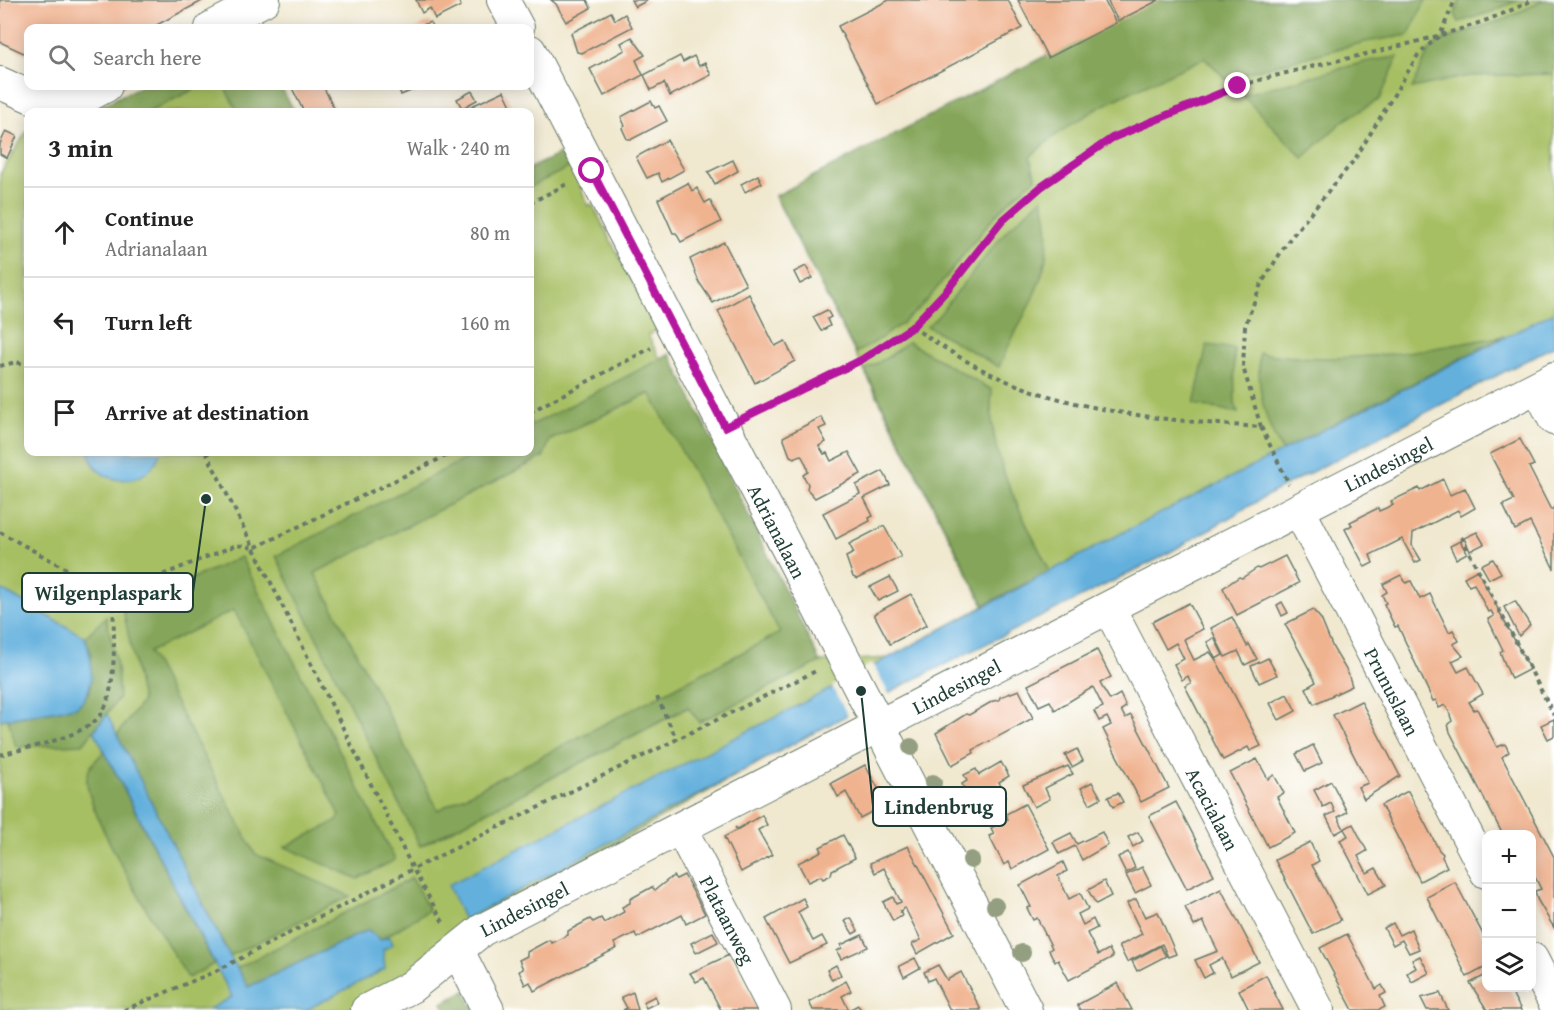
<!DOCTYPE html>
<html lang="en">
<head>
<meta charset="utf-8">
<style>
	:root { --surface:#fff; --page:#f2f2f2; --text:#222; --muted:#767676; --line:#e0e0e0 }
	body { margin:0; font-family:"Gentium Book Plus",serif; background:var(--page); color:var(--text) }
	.controls { position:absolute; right:18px; bottom:18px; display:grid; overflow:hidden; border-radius:12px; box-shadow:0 3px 15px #0003 }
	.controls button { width:54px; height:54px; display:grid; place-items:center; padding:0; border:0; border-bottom:2px solid var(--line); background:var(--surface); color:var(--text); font:30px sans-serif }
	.stop { position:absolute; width:18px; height:18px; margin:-14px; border:4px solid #b5179e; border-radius:50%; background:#fff }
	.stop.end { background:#b5179e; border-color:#fff; box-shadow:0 2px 6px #0008 }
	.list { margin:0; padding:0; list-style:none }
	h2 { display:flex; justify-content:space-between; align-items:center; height:78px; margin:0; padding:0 24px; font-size:26px }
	h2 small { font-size:20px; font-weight:400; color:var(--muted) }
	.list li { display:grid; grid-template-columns:39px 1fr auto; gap:18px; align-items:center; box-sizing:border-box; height:90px; padding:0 24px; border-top:2px solid var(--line) }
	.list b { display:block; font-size:22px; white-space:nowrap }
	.list p { margin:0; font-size:20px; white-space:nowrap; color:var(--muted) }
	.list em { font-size:20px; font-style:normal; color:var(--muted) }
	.icon { flex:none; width:33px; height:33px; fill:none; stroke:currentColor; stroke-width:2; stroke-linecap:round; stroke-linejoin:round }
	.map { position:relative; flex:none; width:1554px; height:1010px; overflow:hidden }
	.search { position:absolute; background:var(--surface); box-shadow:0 3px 15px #0003; left:24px; top:24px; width:510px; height:66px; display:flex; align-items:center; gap:15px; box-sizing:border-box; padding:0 21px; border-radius:12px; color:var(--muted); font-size:22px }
	.panel { position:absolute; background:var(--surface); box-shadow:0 3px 15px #0003; left:24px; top:108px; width:510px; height:348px; border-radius:12px }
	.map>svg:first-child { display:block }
	.green { fill:#a7bf64; stroke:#637e4c; stroke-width:1.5 }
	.forest { fill:#85a65a; stroke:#527247; stroke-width:1.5; fill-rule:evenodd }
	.water { fill:#64b0dd; stroke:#427688; stroke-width:1.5 }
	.pier { fill:#f0e8cf }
	.building { fill:#f0b390 }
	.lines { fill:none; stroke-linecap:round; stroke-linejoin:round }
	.minor-casing { stroke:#68796a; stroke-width:34 }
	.path { stroke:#68796a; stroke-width:4; stroke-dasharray:4.5 4.5; stroke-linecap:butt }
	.minor { stroke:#fff; stroke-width:32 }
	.tree { fill:#949f81 }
	.route { stroke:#b5179e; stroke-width:8 }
	.labels { text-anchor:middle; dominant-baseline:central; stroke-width:4.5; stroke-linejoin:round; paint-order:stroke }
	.street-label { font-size:20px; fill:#1f3d34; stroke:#fff }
	.leader { fill:none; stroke:#1f3d34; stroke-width:2 }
	.callout-dot { fill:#1f3d34; stroke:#fff; stroke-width:2 }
	.callout { fill:#fff; stroke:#1f3d34; stroke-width:2 }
	.callout-label { font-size:21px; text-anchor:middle; font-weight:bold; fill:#1f3d34 }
</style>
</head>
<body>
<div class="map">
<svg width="1554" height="1010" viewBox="0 0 1554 1010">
	<rect width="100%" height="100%" fill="#fff"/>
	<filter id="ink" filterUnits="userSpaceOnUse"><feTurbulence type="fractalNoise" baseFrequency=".0167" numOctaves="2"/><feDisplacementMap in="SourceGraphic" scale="12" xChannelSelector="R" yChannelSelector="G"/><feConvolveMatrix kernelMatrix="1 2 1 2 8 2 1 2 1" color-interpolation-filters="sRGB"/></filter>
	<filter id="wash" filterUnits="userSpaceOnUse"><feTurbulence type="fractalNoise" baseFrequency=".008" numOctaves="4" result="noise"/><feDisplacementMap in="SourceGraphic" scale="24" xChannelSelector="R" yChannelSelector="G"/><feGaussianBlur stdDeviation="1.35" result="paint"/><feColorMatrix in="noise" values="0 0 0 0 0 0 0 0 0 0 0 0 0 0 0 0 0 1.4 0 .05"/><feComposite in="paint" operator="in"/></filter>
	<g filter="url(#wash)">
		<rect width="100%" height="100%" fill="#f0e8cf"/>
		<g class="green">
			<polygon points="1164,0 1554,0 1554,330 1141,547 464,929 411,976 347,1010 0,1010 0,174 28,129 28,452 507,452 297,558 421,846 689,707 699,722 820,662 889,658 984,606 775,196"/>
			<polygon points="192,86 267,86 281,112 136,112"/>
			<polygon points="572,166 588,206 592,204 657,330 648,335 666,371 530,440 530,180"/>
			<polygon points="651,393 780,633 438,811 314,573 543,457 550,440"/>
		</g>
		<g class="forest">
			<path d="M1153,0h273l-18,35 -43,7 -120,31 -17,8 -23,-23c-59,27 -127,53 -175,99l6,22c-46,32 -73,81 -110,122 -19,21 -46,39 -70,52l-81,-157z"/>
			<polygon points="1460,0 1518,0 1494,11 1459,22 1455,14"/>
			<polygon points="1544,0 1554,0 1554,74 1469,76 1412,88 1428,52 1440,41 1505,19"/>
			<polygon points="1398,57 1380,99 1343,121 1303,158 1242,95 1369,61"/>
			<polygon points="141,86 200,86 149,112 88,112"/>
			<polygon points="224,86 280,86 295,112 238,112"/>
			<polygon points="560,154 572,166 530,187 530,168"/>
			<path d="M1042,198c20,71 -17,107 -43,169l-72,-41 11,-10 68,-85z"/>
			<path d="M1504,336l-222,115c-19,-31 -24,-62 -23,-98 82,13 164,-2 245,-17z"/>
			<path d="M908,342l84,48c-7,63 31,127 58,181l-66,34 -119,-235 23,-13z"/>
			<polygon points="1207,345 1234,349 1235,403 1238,413 1194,404"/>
			<path d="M670,354l150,308 -121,60 -11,-15 -268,139 -144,-290 203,-104h51v-26zM650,393l130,240 -342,177 -123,-237 228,-116 7,-17z"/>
			<polygon points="241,557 395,860 358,879 285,847 337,821 340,815 234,610 149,652 255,854 350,896 230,956 117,735 142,701 123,609"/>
			<polygon points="106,617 117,665 119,698 83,744 16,747 8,719 76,707 90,691 91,653 85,637"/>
			<path d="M104,751l110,213 -26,14c-22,-37 -105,-166 -101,-201 1,-11 11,-18 17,-26z"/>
			<polygon points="412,878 429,910 380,940 368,930 248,987 237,968"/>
			<polygon points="465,991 475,1010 446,1010 442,1003"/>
		</g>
		<g class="water">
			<polygon points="1554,312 1554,346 1275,491 1160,558 909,682 464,920 448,885 832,688 1120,534"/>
			<path d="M89,452h71c-9,36 -64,38 -71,0z"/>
			<path d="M0,589l85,48c8,22 12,55 -9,70l-76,13z"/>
			<polygon points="107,714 225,948 248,987 368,930 380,940 389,936 393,944 383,950 385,969 306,1010 207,1010 232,997 94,731"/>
		</g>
		<polygon class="pier" points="872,663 890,696 849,718 832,686"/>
		<g id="blocks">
			<g class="building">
				<polygon points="0,0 204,0 151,28 28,28 28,55 0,42"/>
				<polygon points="416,0 458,0 461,6 435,19 430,8 422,13"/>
				<polygon points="551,0 587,0 591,8 566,22 556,4"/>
				<polygon points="631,0 648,0 635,7"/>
				<polygon points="889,0 1008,0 1022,28 878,104 838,26"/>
				<polygon points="1018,0 1104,0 1116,23 1048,58"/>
				<polygon points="1107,0 1159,0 1118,21"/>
				<polygon points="611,12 615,20 625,14 632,27 582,53 577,52 571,33"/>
				<polygon points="430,22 433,28 416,28"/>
				<polygon points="632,37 645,55 636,60 643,75 604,96 590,69 625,50 621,43"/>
				<polygon points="680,56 683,62 694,56 699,66 705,63 711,75 670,96 664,83 651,90 644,75"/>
				<polygon points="291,86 323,86 336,112 304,112"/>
				<polygon points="398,86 411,86 413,90 401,95"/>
				<polygon points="472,91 477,100 462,108 457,99"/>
				<polygon points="504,91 514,112 459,112"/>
				<polygon points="651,101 655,108 659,106 667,121 632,139 627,139 622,128 625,126 621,117"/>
				<polygon points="6,131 17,136 7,158 0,154 0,144"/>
				<polygon points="667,140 684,170 662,182 658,173 647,178 636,157"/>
				<polygon points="733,160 738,171 715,184 708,172"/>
				<polygon points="758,175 762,183 745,192 741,184"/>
				<polygon points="688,183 692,191 697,188 705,203 710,200 721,222 681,242 676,233 673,233 658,199"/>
				<polygon points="724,242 746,285 713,303 699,282 690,259"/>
				<polygon points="806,266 812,278 800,284 794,272"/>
				<polygon points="749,294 775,346 785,341 795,361 755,383 718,311"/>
				<polygon points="827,310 831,317 827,319 830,326 821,331 813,317"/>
				<polygon points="821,417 826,426 819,429 826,442 819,446 824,454 827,453 831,461 849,452 861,474 815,498 807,489 808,484 803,475 808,472 806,464 801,455 794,458 790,456 783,437"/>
				<polygon points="1520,439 1534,465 1529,467 1551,510 1554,508 1554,569 1530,522 1515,530 1503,505 1514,500 1490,454"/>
				<polygon points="883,471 890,485 864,498 873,516 869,518 870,521 836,539 823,513 860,494 856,485"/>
				<polygon points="1443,479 1450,495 1465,488 1475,508 1461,516 1458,510 1413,533 1412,545 1421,560 1415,563 1402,539 1370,555 1373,563 1365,567 1345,529 1352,525 1350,522 1378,508 1379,511 1393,505 1391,501 1419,488 1420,491"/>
				<polygon points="884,526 901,557 857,579 853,577 846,557 854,553 849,544"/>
				<polygon points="1477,532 1484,544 1470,551 1464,538"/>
				<polygon points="1460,541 1467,553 1456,559 1450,546"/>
				<polygon points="1285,556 1299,583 1237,615 1223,588 1239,577 1242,578 1257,568 1259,569"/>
				<polygon points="1493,559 1501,573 1489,579 1481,565"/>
				<polygon points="1477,570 1530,669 1511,679 1500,652 1503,650 1488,619 1494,616 1491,611 1488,612 1474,584 1469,586 1464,577"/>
				<polygon points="1401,575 1406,583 1411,581 1420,599 1430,594 1449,632 1453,630 1459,641 1453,644 1463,656 1452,661 1458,672 1468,667 1483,694 1469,702 1474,710 1477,709 1497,747 1505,744 1509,752 1502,757 1554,857 1554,928 1537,899 1535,891 1541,889 1532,871 1532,834 1505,834 1501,831 1450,732 1448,724 1452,721 1449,712 1445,705 1439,708 1436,700 1433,701 1398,626 1395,627 1384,604 1386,603 1382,595 1387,592 1383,584"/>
				<polygon points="890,577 898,591 878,601 870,587"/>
				<polygon points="911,594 927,625 890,644 874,614"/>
				<polygon points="1515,601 1530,625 1519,636 1504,607"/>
				<polygon points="1282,602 1288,613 1282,616 1277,605"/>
				<polygon points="1189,603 1203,629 1184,639 1187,646 1194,660 1210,652 1216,660 1261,746 1250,751 1248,747 1223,760 1185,686 1191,683 1188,676 1182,680 1174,664 1184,659 1176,643 1166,649 1152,622"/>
				<polygon points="1313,610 1321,619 1333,648 1348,673 1352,686 1314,704 1306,688 1316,682 1285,624"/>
				<polygon points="1232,617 1247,646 1249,644 1257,659 1245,665 1238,651 1225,657 1211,628"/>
				<polygon points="1214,638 1223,655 1216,659 1207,642"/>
				<polygon points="1097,650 1111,677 1100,683 1102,687 1110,700 1120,694 1126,707 1121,710 1125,718 1131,715 1169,788 1141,802 1103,729 1111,725 1107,717 1099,721 1094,711 1103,707 1093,687 1055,710 1050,701 1039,706 1028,685"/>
				<polygon points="1268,658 1277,675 1259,683 1251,666"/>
				<polygon points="1019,690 1033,718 973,750 974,753 952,765 936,733 966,714 969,715 993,701 999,700 1000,697"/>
				<polygon points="1287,694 1296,711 1279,720 1270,703"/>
				<polygon points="1361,701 1400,776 1364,799 1358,787 1368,783 1333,715"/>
				<polygon points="1554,719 1554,736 1548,739 1541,725"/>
				<polygon points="1313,745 1322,763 1305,771 1296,754"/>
				<polygon points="1077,749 1083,761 1072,767 1065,755"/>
				<polygon points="1257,759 1268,779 1274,775 1284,793 1277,797 1295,833 1268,847 1230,773"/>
				<polygon points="1001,762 1009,776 999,782 1006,797 977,812 962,784 967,781 964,775 976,769 979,775"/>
				<polygon points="865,765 887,804 860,818 846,792 838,797 831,783"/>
				<polygon points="1068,766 1073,774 1045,788 1050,799 1034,807 1023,785"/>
				<polygon points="1331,781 1347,812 1338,817 1344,829 1335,834 1326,816 1335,812 1331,803 1323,807 1314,790"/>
				<polygon points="1092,782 1101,798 1090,804 1081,788"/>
				<polygon points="1408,791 1439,850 1443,854 1442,857 1447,867 1420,881 1381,805"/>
				<polygon points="1118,793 1123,802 1113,807 1108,797"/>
				<polygon points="1176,802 1214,875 1187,889 1149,816"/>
				<polygon points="1025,804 1049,849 1012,869 1009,862 1004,865 989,836 994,834 991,828 1008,819 1006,814"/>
				<polygon points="762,815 767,825 758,830 772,855 741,872 724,837 737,830 735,827 738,829"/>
				<polygon points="1353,824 1367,851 1358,856 1367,873 1376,868 1386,885 1368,894 1340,840 1348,836 1344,829"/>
				<polygon points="1102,832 1108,845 1082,860 1075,846 1059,854 1053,842 1071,833 1077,844"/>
				<polygon points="1138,832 1143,841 1133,847 1128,837"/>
				<polygon points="843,835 855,858 832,870 831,875 823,879 821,876 808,882 798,863 822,851 820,847"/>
				<polygon points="1310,842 1319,861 1312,865 1341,920 1313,934 1275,860"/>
				<polygon points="908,846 954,933 917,954 912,944 921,940 905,908 900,911 902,916 893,921 883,902 893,897 896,904 901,902 884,868 875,873 870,863"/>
				<polygon points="1128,852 1135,868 1126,873 1118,857"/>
				<polygon points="1063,862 1067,871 1058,876 1069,899 1080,893 1088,909 1078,914 1083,925 1093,919 1097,928 1087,933 1098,955 1109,949 1113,957 1069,980 1058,960 1055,962 1049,950 1052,948 1037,918 1033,920 1027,908 1031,907 1020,885"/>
				<polygon points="1142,867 1151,885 1135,893 1126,875"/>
				<polygon points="684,875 705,914 686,924 682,915 637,938 635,933 614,943 617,948 534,991 530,982 525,985 519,971 523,969 519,960 527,956 527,952 549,940 552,943 568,935 568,931 590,919 593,922 601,918 604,923 624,912 622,907 630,903 630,899 652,887 655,890 673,876 676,879"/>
				<polygon points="1104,881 1111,896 1096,904 1088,890"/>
				<polygon points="1455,882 1486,940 1486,967 1467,977 1427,897"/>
				<polygon points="1221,889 1259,962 1231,976 1222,958 1209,965 1213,973 1204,978 1195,960 1218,951 1203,921 1194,926 1185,907"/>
				<polygon points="803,898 807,907 798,912 813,941 822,936 827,945 789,963 766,919"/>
				<polygon points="1136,899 1145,917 1158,912 1176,954 1168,957 1162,944 1127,962 1119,946 1142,934 1127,903"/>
				<polygon points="851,918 858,931 853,934 845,921"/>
				<polygon points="1393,923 1399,935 1411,929 1419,949 1409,953 1402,940 1393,945 1384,928"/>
				<polygon points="713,932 718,942 696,953 691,943"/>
				<polygon points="1347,934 1376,989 1382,985 1386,993 1380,996 1385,1007 1379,1010 1353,1010 1320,948"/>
				<polygon points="862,935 868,947 841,959 837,951 842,948 841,945"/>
				<polygon points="1160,946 1166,956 1137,971 1132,961"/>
				<polygon points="729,955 736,966 757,1010 721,1010 704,978 696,982 690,973"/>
				<polygon points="1420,956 1429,973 1412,982 1407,973 1416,968 1412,960"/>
				<polygon points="915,958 920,968 904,977 899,966"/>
				<polygon points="836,965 841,975 832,980 827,970"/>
				<polygon points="938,965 947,980 961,972 981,1010 950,1010 934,978 928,981 924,972"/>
				<polygon points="1266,975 1275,994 1283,1010 1249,1010 1239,990"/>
				<polygon points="1486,975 1486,988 1509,988 1521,1010 1487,1010 1470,983"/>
				<polygon points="846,981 851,991 842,996 849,1010 858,1005 861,1010 813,1010 809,1002"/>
				<polygon points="1118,983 1132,1010 1080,1010 1077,1005"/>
				<polygon points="633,992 638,1010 623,1010 627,1008 621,997"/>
				<polygon points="1440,993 1448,1010 1427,1010 1421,998"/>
				<polygon points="655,996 658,1002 646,1008 643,1002"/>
			</g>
		</g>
	</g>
	<g filter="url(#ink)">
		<use href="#blocks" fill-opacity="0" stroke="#68796a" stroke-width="1.5"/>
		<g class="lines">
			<defs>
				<g id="minor">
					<polyline points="503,0 518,28"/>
					<polyline points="211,28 264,0"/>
					<path id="s1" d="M530,51c165,320 330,640 496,959"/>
					<polyline points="0,83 47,104 68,106 106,86"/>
					<polyline points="1538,387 1554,419"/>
					<path id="s2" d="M1299,510l187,362"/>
					<path id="s3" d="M1109,608l209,402"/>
					<path id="s4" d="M681,829l94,181"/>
					<polyline points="458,951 488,1010"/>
					<polyline points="1532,959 1554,1002"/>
					<path id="s5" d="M367,1010l44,-23 71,-57 1072,-552"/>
				</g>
			</defs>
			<use href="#minor" class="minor-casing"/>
			<g class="path">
				<polyline points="530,203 569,183"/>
				<path d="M912,327c19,12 38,25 58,36 84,48 196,58 291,64l-18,-60 2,-41 16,-42 27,-43 67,-82 63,-104 22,-20 15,-35"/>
				<polyline points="0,366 16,362 28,365"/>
				<polyline points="530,412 651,348"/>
				<path d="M748,415c54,-26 117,-49 164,-88 35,-30 59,-71 89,-104 22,-25 84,-71 113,-85 48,-24 101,-46 153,-60 88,-24 184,-37 266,-78"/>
				<polyline points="1261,427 1289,484"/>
				<polyline points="206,452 413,869 444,924"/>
				<polyline points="0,532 113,595"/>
				<polyline points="1461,537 1554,715"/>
				<polyline points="113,595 236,545 254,548 454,452"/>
				<polyline points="657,697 676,738"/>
				<path d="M0,755c29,-8 72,-15 96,-35 24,-20 17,-95 17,-125"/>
				<polyline points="124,1010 214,972 413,869 818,670"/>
			</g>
			<use href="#minor" class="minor"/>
		</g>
		<g class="tree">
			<circle cx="911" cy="747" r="9"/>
			<circle cx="933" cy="783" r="9"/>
			<circle cx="971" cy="860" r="9"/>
			<circle cx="995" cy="906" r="9"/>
			<circle cx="1022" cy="953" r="9"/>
		</g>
	</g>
	<g class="lines" filter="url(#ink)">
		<polyline class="route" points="592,171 725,427 861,360 912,327 947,290 1002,221 1041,187 1112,138 1238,86"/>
	</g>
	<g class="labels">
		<g class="street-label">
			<text stroke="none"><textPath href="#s5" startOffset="1160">Lindesingel</textPath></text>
			<text stroke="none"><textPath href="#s1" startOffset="540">Adrianalaan</textPath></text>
			<text stroke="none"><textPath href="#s5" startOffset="674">Lindesingel</textPath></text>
			<text stroke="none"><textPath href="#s2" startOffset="204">Prunuslaan</textPath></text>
			<text stroke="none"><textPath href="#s3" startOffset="226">Acacialaan</textPath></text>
			<text stroke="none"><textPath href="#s5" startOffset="188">Lindesingel</textPath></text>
			<text stroke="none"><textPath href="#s4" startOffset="102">Plataanweg</textPath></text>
		</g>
	</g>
	<path class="leader" d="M206 499L193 592M861 691L873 806"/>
	<g class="callout-dot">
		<circle cx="206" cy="499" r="6"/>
		<circle cx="861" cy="691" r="6"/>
	</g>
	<g class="callout">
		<rect x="22" y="573" width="171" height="39" rx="6"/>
		<rect x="873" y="787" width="133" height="39" rx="6"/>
	</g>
	<g class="callout-label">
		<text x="108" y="600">Wilgenplaspark</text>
		<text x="939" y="814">Lindenbrug</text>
	</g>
</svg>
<div class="controls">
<button>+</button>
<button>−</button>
<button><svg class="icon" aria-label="layers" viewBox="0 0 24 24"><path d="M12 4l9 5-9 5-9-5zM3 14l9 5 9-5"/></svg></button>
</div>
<div class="stop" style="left:592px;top:171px"></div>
<div class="stop end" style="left:1238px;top:86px"></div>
<div class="search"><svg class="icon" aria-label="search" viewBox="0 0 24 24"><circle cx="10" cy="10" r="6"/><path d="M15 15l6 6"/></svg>Search here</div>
<section class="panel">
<h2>3 min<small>Walk · 240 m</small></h2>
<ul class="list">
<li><svg class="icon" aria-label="ahead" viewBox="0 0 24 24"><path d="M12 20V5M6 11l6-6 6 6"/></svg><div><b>Continue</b><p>Adrianalaan</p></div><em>80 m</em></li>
<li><svg class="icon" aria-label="left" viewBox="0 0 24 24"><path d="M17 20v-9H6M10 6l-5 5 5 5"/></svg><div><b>Turn left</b></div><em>160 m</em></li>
<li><svg class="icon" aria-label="arrive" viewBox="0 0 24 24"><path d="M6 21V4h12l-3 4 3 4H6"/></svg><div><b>Arrive at destination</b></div></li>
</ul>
</section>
</div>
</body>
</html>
